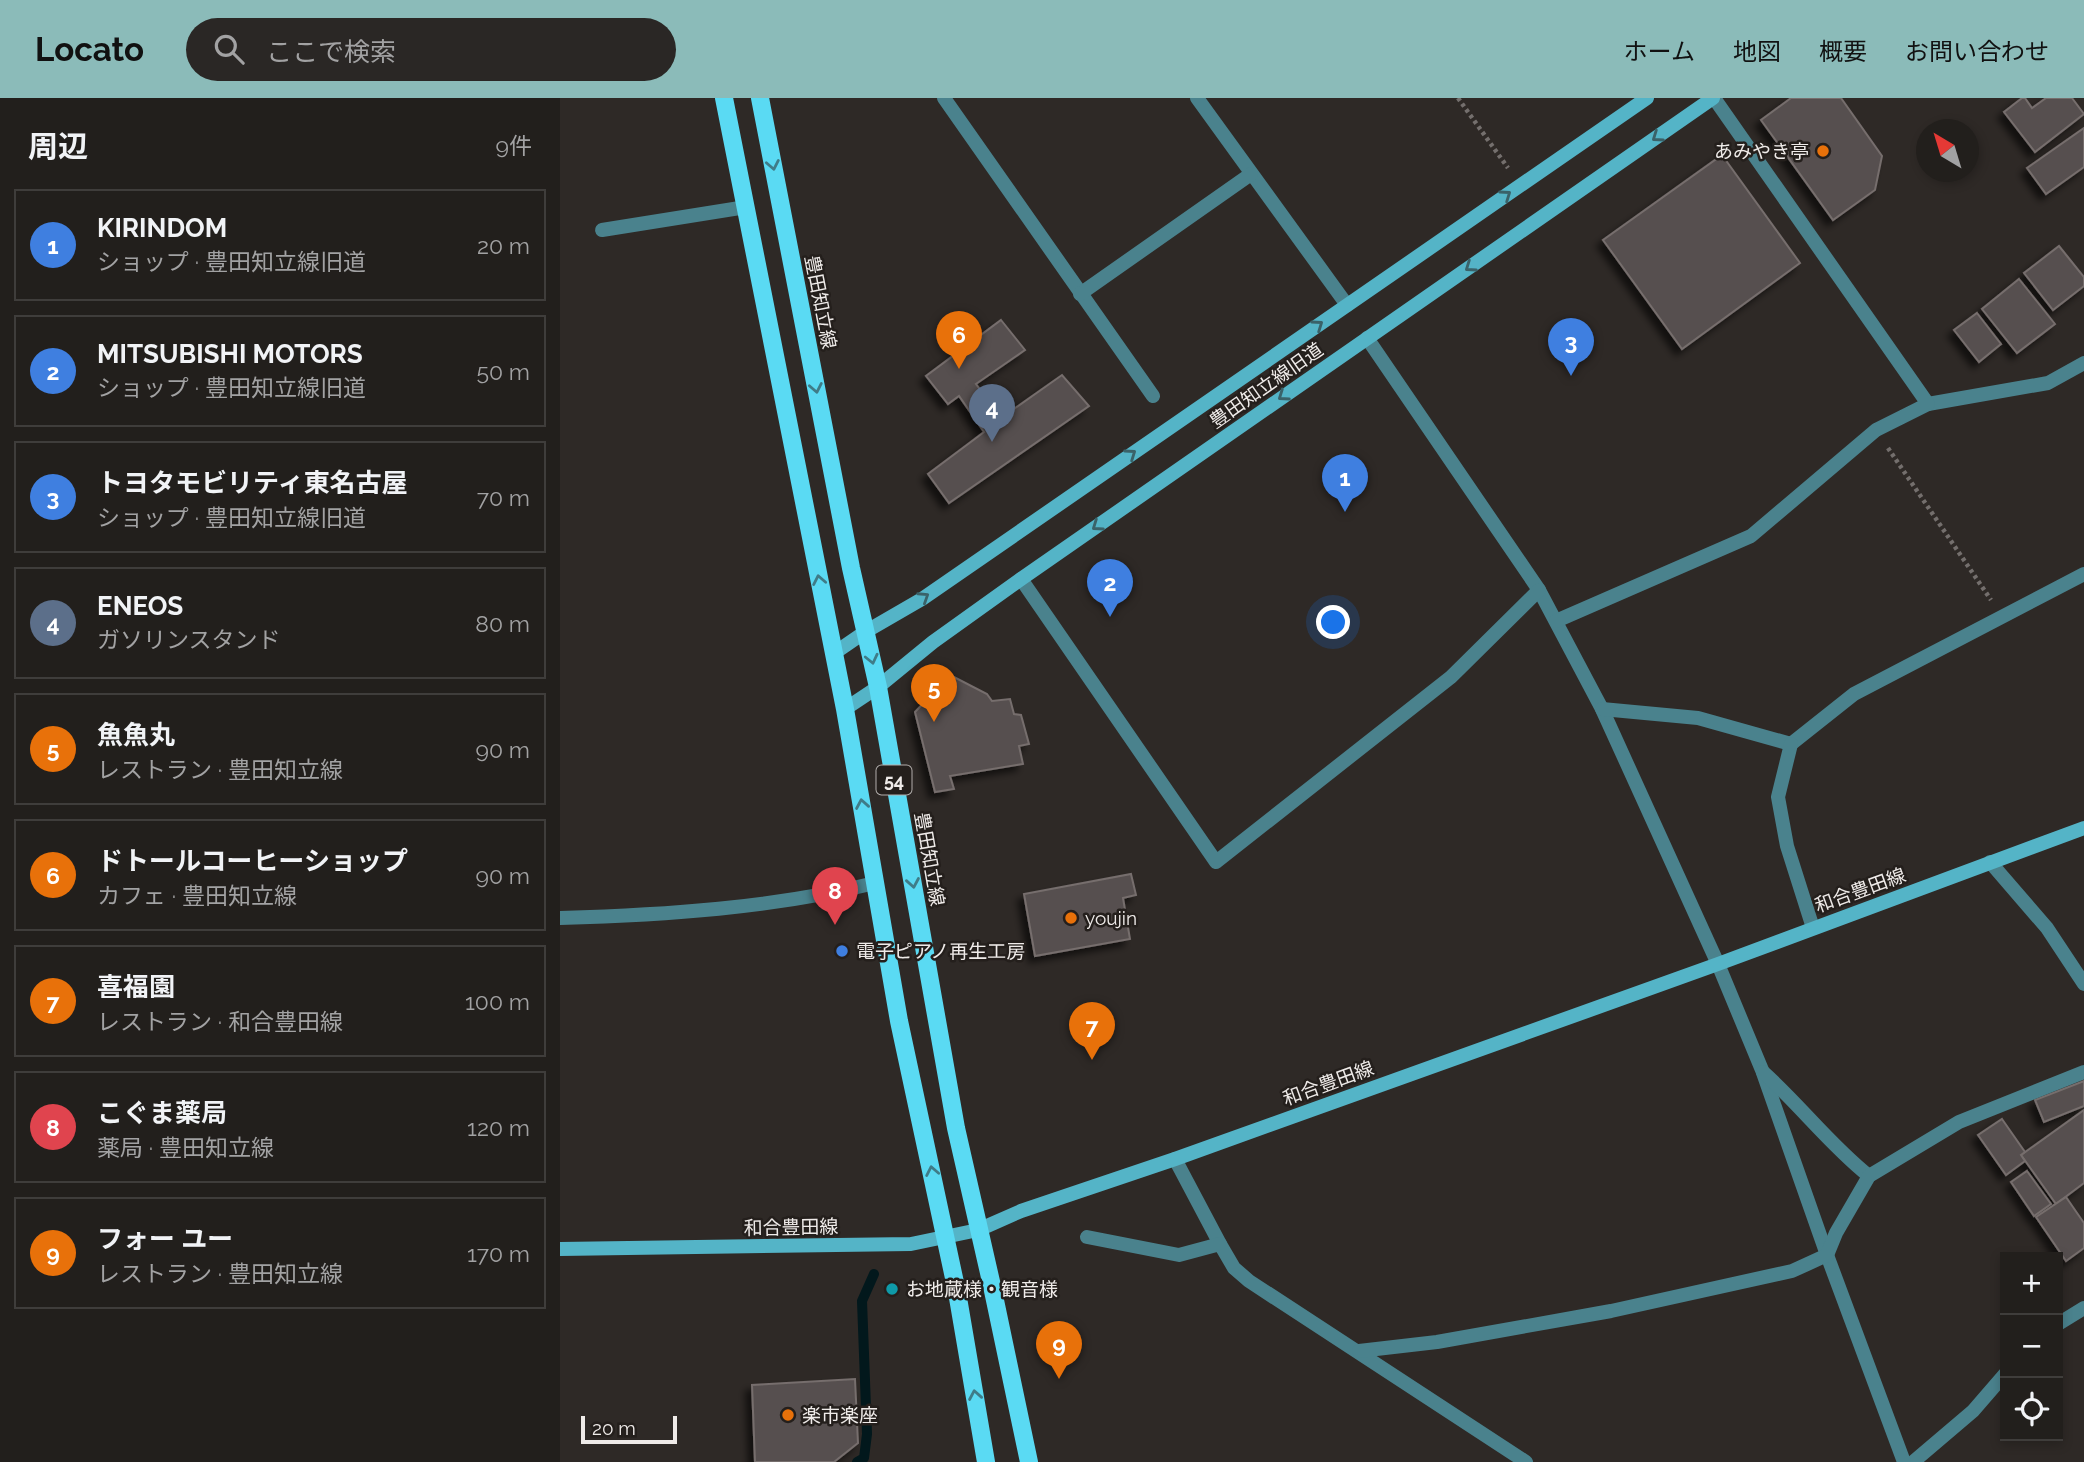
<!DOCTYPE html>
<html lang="ja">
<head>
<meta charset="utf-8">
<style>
	:root { --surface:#221f1c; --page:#2a2725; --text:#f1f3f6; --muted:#a2a2a3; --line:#3f3d3b; --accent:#8bbbb9 }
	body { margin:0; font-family:Raleway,"Noto Sans JP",sans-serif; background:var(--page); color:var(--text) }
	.controls { position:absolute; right:21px; bottom:21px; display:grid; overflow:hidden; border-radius:0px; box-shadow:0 4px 10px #0003 }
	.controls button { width:63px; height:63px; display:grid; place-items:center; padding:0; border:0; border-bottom:2px solid var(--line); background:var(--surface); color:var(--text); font:35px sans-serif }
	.compass { position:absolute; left:1356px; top:21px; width:63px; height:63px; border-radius:50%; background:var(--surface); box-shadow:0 4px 10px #0003; rotate:322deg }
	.scale { position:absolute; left:21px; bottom:18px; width:96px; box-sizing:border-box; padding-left:7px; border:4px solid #efebe9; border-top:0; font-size:19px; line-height:24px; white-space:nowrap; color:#efebe9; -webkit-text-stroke:5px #241f1c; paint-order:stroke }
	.you { position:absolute; left:774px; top:525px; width:24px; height:24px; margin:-18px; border:5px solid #fff; border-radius:50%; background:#1a73e8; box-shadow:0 0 0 10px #1a73e833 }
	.badge { display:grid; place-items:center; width:46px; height:46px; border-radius:50%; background:var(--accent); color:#fff; font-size:23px; font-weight:700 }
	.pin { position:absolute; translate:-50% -58px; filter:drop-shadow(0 2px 4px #0008) }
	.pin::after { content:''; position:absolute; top:37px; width:24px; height:21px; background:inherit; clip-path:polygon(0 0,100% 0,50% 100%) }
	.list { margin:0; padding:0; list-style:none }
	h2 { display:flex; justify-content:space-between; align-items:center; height:91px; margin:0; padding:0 28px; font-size:30px }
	h2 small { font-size:23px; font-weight:400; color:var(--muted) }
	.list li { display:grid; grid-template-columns:46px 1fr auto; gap:21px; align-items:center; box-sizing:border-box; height:112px; margin:0 14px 14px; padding:0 14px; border:2px solid var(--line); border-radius:0px }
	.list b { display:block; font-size:26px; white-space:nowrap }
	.list p { margin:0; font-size:23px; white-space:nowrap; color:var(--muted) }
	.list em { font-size:23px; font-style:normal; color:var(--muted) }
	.icon { flex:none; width:38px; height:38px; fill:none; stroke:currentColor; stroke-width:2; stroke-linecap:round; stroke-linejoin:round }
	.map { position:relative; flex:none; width:1524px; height:1364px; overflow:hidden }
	header { display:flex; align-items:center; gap:42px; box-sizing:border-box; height:98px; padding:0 35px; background:var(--accent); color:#111 }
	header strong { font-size:33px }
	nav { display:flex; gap:38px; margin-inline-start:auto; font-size:24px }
	.search { width:490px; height:63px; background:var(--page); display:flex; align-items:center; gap:18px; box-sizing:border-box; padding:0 24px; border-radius:38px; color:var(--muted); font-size:26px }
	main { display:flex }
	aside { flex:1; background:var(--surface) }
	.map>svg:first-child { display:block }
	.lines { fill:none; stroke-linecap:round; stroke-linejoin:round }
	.stream { stroke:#02181c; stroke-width:10 }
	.building { fill:#57504f; stroke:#766e6d; stroke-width:2; filter:url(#shadow) }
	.path { stroke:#746f6d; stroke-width:4.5; stroke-dasharray:3.5 3.5; stroke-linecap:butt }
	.lane { stroke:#4a828d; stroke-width:14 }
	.street { stroke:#4a828d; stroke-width:14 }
	.secondary { stroke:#54b4c7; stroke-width:14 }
	.primary { stroke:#5adaf3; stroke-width:18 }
	.oneway { stroke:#3a6269 }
	.oneway2 { stroke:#3f7c88 }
	.food-dot { fill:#e8710a; stroke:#241f1c; stroke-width:2.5 }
	.shop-dot { fill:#3f7fe0; stroke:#241f1c; stroke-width:2.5 }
	.culture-dot { fill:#0f9aa8; stroke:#241f1c; stroke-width:2.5 }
	.labels { text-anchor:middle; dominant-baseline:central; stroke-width:5; stroke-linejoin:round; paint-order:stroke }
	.shield { fill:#241f1c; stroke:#b2aeac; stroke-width:2 }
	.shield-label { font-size:18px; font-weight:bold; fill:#efebe9 }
	.poi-label { font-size:19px; fill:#efebe9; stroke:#241f1c; text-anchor:start }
	.street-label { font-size:19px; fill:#efebe9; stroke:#241f1c }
</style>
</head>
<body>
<header>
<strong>Locato</strong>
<div class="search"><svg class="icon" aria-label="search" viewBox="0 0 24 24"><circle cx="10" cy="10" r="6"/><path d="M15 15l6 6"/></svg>ここで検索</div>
<nav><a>ホーム</a><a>地図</a><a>概要</a><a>お問い合わせ</a></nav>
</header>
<main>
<aside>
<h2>周辺<small>9件</small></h2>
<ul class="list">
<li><span class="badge" style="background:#3f7fe0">1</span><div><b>KIRINDOM</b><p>ショップ · 豊田知立線旧道</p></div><em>20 m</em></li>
<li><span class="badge" style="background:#3f7fe0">2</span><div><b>MITSUBISHI MOTORS</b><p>ショップ · 豊田知立線旧道</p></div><em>50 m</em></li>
<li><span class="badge" style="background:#3f7fe0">3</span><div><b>トヨタモビリティ東名古屋</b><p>ショップ · 豊田知立線旧道</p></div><em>70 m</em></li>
<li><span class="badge" style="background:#5c6f8a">4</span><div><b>ENEOS</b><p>ガソリンスタンド</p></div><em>80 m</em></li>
<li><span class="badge" style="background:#e8710a">5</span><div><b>魚魚丸</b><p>レストラン · 豊田知立線</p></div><em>90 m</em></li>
<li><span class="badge" style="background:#e8710a">6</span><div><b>ドトールコーヒーショップ</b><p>カフェ · 豊田知立線</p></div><em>90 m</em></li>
<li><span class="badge" style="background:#e8710a">7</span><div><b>喜福園</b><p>レストラン · 和合豊田線</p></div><em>100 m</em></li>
<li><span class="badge" style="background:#e0444e">8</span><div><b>こぐま薬局</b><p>薬局 · 豊田知立線</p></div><em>120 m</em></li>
<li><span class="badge" style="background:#e8710a">9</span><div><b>フォー ユー</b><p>レストラン · 豊田知立線</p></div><em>170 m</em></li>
</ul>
</aside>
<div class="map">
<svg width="1524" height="1364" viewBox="0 0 1524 1364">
	<defs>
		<filter id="shadow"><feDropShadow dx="-6" dy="6" stdDeviation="3.5" flood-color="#0009"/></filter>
	</defs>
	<rect width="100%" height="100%" fill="#2e2926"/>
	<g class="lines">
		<polyline class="stream" points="297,1364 304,1360 307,1336 302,1203 314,1176"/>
	</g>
	<g class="building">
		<polygon points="1231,0 1281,0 1322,58 1315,92 1273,122 1201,22"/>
		<polygon points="1462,0 1465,0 1472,10 1486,0 1512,0 1524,16 1475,54 1444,14"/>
		<polygon points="1524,30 1524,69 1486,96 1467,70"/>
		<polygon points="1162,57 1240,165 1122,251 1043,142"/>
		<polygon points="1499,148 1524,179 1524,188 1493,212 1464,175"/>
		<polygon points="1459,181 1495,226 1457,255 1422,211"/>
		<polygon points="1417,215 1441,246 1419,264 1394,232"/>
		<polygon points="441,222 465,252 416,286 441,320 502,277 529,308 389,405 368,376 424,334 399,298 388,306 366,278"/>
		<polygon points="390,577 427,596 432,603 450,601 454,616 461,617 469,646 459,648 463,666 390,678 394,691 375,694 355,614"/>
		<polygon points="571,776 576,797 563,800 570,841 475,858 464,796"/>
		<polygon points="1524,983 1524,1008 1484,1024 1475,1002"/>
		<polygon points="1524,1012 1524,1085 1496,1106 1461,1057"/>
		<polygon points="1442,1021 1465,1054 1461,1057 1465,1063 1446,1077 1418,1037"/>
		<polygon points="1467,1073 1491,1106 1474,1118 1451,1084"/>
		<polygon points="1506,1099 1524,1125 1524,1150 1506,1163 1476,1119"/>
		<polygon points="295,1281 298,1345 274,1364 195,1364 192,1287"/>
	</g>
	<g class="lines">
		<g class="path">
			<polyline points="898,0 948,70"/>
			<polyline points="1328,350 1431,502"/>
		</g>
		<g class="lane">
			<polyline points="1498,1226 1524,1210"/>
			<polyline points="1353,1364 1413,1313 1445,1276"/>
		</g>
		<g class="street">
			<polyline points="384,0 593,298"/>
			<polyline points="637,0 787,207"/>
			<polyline points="42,132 186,109"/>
			<polyline points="520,196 691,76"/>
			<polyline points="807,240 979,492 1042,611 1158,866 1202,972 1267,1157 1344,1364"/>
			<polyline points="1368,306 1488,285 1524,265"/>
			<polyline points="461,481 656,764 891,579 979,492"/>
			<polyline points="996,523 1191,438 1316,332 1368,306 1154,0"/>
			<polyline points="1042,611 1138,620 1231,646 1294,596 1524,476"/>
			<polyline points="1231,646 1218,699 1227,748 1253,830"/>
			<polyline points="1430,764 1487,830 1524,886"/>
			<path d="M0,820c105,-3 213,-10 315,-35"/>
			<path d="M1203,974c37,33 67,73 106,104"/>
			<polyline points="615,1061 660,1146"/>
			<polyline points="527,1139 619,1157 660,1146 674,1170 689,1183 966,1364"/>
			<polyline points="799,1253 877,1244 1051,1213 1232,1173 1267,1157 1276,1135 1309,1078 1399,1024 1524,974"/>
		</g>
		<g class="secondary">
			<polyline points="273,556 305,534 362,501 1087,0"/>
			<polyline points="285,611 318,589 373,544 461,481 1153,0"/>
			<polyline points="0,1151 351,1146 418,1132 461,1113 615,1061 1158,866 1524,730"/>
		</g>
		<g class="primary">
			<polyline points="164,0 285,611 339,923 397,1194 426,1364"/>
			<polyline points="200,0 291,470 318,589 396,1030 432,1188 469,1364"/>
		</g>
	</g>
	<defs><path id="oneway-chevron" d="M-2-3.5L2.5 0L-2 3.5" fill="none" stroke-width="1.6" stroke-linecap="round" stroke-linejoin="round" transform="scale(1.75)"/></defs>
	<g class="oneway">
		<use href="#oneway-chevron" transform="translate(1097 39) rotate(145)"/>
		<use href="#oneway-chevron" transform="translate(946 97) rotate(-35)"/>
		<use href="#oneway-chevron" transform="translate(910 169) rotate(145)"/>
		<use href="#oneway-chevron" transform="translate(758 227) rotate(-35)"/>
		<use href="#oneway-chevron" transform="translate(723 298) rotate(145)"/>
		<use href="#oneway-chevron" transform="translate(571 356) rotate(-35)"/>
		<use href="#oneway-chevron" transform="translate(537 428) rotate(145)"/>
		<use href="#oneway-chevron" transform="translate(364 499) rotate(-33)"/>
	</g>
	<g class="oneway2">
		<use href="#oneway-chevron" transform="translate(213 67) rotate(79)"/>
		<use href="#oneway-chevron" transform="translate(256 290) rotate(79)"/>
		<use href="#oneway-chevron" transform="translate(259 482) rotate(-101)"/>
		<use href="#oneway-chevron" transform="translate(312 561) rotate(77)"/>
		<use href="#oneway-chevron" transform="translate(302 706) rotate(-100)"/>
		<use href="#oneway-chevron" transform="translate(353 785) rotate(80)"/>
		<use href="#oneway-chevron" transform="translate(372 1073) rotate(-101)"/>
		<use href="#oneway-chevron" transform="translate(415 1297) rotate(-100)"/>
	</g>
	<g class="food-dot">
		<circle cx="1263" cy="53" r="7"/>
		<circle cx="511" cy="820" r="7"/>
		<circle cx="228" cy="1317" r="7"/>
	</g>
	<circle class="shop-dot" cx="282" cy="853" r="7"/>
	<circle class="culture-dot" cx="332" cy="1191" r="7"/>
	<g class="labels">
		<rect class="shield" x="316.5" y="667.5" width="35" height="29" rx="5"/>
		<g class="shield-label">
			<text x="334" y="682">54</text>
		</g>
		<g class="poi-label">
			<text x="1249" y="53" text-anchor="end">あみやき亭</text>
			<text x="525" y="820">youjin</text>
			<text x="296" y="853">電子ピアノ再生工房</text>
			<text x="346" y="1191">お地蔵様・観音様</text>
			<text x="242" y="1317">楽市楽座</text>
		</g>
		<g class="street-label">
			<text transform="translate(261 204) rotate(79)">豊田知立線</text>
			<text transform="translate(706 287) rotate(-35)">豊田知立線旧道</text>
			<text transform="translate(370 761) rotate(80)">豊田知立線</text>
			<text transform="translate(1300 792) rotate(-20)">和合豊田線</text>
			<text transform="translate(768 985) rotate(-20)">和合豊田線</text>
			<text transform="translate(231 1129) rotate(-1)">和合豊田線</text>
		</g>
	</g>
</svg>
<div class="controls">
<button>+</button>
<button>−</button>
<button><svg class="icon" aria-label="locate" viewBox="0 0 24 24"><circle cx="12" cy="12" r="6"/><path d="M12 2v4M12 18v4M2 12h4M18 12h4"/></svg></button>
</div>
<svg class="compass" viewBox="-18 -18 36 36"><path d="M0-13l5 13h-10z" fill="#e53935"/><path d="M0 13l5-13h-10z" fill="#a2a2a3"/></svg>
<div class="scale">20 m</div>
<div class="you"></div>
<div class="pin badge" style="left:785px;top:414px;background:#3f7fe0">1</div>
<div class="pin badge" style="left:550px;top:519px;background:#3f7fe0">2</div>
<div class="pin badge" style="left:1011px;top:278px;background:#3f7fe0">3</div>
<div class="pin badge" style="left:432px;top:344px;background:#5c6f8a">4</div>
<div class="pin badge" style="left:374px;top:624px;background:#e8710a">5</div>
<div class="pin badge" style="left:399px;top:271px;background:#e8710a">6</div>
<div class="pin badge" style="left:532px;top:962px;background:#e8710a">7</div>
<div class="pin badge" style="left:275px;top:827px;background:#e0444e">8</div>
<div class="pin badge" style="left:499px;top:1281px;background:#e8710a">9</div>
</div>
</main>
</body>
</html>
